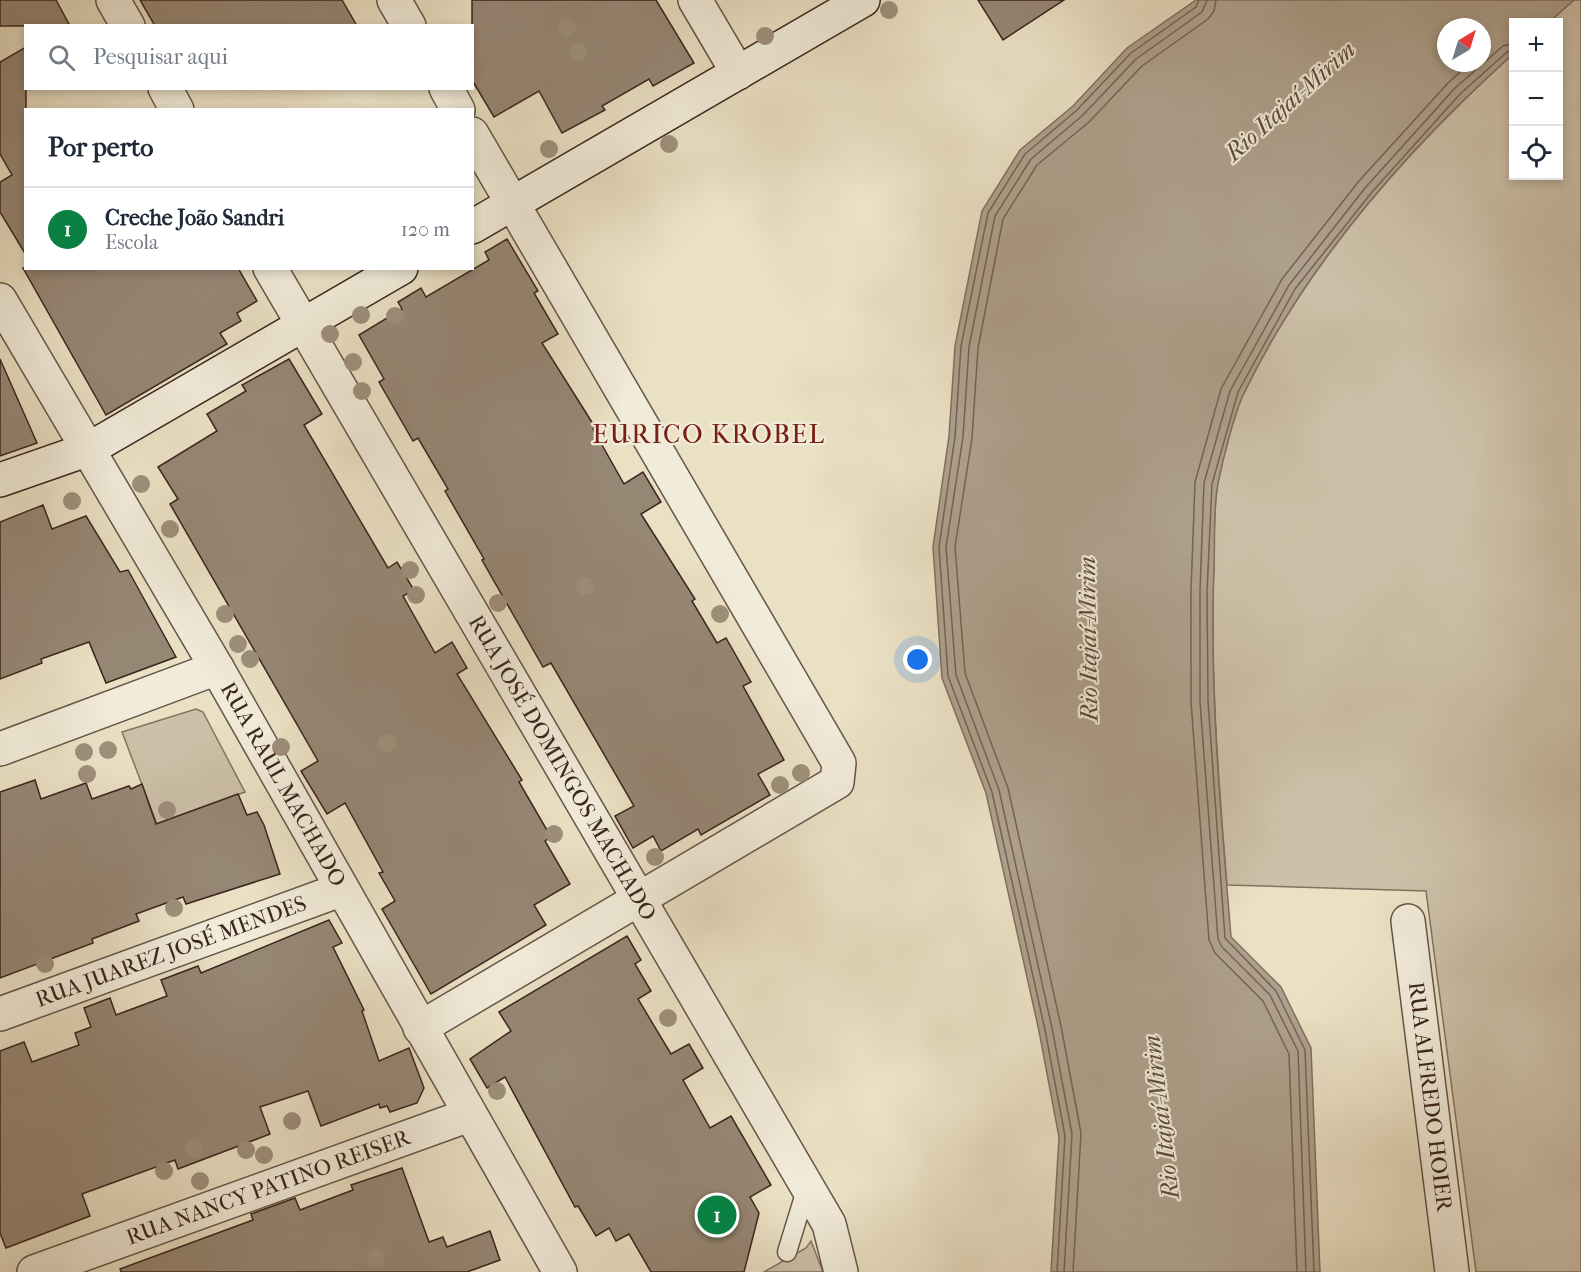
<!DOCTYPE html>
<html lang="pt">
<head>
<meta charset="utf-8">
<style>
	:root { --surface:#fff; --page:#f2f2f3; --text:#1f2937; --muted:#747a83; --line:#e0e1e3; --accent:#0b8043 }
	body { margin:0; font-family:"IM FELL French Canon",serif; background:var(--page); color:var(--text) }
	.controls { position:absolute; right:18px; top:18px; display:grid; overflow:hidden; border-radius:0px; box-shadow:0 3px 9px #0003 }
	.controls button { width:54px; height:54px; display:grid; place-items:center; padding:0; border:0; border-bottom:2px solid var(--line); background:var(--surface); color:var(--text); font:30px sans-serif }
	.compass { position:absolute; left:1437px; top:18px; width:54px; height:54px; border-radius:50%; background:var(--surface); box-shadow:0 3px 9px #0003; rotate:38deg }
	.you { position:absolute; left:918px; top:660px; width:21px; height:21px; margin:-15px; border:4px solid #fff; border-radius:50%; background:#1a73e8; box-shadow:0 0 0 9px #1a73e833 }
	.badge { display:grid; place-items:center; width:39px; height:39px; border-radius:50%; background:var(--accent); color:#fff; font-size:20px; font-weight:700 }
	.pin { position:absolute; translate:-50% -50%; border:3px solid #fff; box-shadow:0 2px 6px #0006 }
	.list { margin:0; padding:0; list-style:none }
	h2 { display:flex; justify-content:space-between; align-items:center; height:78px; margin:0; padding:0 24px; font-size:26px }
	h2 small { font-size:20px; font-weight:400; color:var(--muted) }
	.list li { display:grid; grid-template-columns:39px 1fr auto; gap:18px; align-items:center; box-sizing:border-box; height:84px; padding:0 24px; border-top:2px solid var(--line) }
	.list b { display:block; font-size:22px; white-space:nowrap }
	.list p { margin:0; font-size:20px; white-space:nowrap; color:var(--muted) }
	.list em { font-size:20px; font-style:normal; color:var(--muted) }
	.icon { flex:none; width:33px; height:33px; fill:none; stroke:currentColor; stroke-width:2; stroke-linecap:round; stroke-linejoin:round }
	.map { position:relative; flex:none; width:1581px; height:1272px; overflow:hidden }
	.search { position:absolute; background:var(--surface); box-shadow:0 3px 9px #0003; left:24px; top:24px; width:450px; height:66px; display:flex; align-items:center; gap:15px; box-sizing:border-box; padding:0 21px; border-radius:0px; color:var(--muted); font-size:22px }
	.panel { position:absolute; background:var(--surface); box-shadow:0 3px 9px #0003; left:24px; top:108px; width:450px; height:162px; border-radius:0px }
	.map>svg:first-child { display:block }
	.green { fill:#ccc0a8; stroke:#837263; stroke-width:1.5 }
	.water { fill:#aea08c; stroke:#806f60; stroke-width:1.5; fill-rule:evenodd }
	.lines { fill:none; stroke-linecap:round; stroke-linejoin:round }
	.shore { stroke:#746255; stroke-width:1.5 }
	.building { fill:#968674; stroke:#3a251e; stroke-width:1.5 }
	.lane-casing { stroke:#665448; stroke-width:21 }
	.street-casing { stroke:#665448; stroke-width:36 }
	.secondary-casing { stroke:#3a251e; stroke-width:36 }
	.lane { stroke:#f1ebd9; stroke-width:18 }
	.street { stroke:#f1ebd9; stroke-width:33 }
	.secondary { stroke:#f1ebd9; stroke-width:33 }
	.tree { fill:#9d8f7b }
	.labels { text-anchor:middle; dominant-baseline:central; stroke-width:4.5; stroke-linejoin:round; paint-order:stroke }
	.street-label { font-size:22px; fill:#3a251e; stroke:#f1ebd9 }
	.water-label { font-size:24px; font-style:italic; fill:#5d4a3f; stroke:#f1ebd9 }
	.quarter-label { font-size:26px; letter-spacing:1.5px; fill:#7a1f14; stroke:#f1ebd9 }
</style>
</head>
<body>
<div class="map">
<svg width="1581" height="1272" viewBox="0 0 1581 1272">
	<rect width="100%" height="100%" fill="#eae0c4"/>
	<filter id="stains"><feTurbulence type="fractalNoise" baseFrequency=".00333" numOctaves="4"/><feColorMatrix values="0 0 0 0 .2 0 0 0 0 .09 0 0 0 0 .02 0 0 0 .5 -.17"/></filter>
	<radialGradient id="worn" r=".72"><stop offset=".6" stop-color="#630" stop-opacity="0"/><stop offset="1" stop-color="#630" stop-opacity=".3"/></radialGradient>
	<g class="green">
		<path d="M1574,0h7v1272h-105l-50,-381 -199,-6c-9,-108 -17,-215 -13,-323 1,-25 -1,-54 4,-79 5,-25 16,-69 26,-90 63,-130 163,-243 269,-339l1,122h44v-154h-9z"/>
		<polygon points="196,709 203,712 245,792 157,824 122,732"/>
		<polygon points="811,1241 823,1272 764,1272 806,1248"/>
	</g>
	<path class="water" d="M1196,0h378l-25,22h-35l-1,32c-106,95 -206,209 -269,339 -10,21 -21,66 -26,90 -5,26 -3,57 -4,84 -5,124 7,247 17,370l50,50 30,61 9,224h-269l8,-135 -20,-106 -53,-238 -44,-115 -9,-131 16,-111 6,-90 27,-135 38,-61 53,-44 54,-58zM1446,27h36v36h-36z"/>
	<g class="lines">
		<g class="shore">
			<polyline points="1057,1272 1065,1136 1045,1030 992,792 948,676 939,547 955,437 961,346 988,213 1025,154 1077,110 1131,53 1196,7 1199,0"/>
			<polyline points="1064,1272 1072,1134 1052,1028 999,790 956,675 946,547 963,437 969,347 995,216 1031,159 1083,115 1136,59 1202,12 1207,0"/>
			<polyline points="1073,1272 1081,1133 1061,1026 1008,788 965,673 955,547 972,438 978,348 1003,219 1037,165 1089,122 1142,66 1208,19 1214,11 1216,0"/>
			<polyline points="1297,1272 1289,1054 1263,1001 1215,953 1209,940 1191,702 1191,591 1195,482 1221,389 1282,279 1359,181 1448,83 1470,63"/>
			<polyline points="1306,1272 1298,1051 1270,995 1222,947 1218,939 1200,702 1200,591 1204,483 1230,391 1289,285 1365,188 1455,88 1503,46 1514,43"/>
			<polyline points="1314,1272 1305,1050 1276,991 1225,938 1208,701 1207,592 1212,484 1238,392 1295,289 1372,192 1460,94 1507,52 1514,50"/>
		</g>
	</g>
	<g class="building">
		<polygon points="0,0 56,0 70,26 0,26"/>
		<polygon points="140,0 342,0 357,26 155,26"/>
		<polygon points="472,0 656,0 694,63 653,86 649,79 602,106 605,110 562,133 539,91 494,117 472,80"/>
		<polygon points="978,0 1064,0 1003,40"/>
		<polygon points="26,47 26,255 0,212 0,182 12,175 0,154 0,62"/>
		<polygon points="507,239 538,291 534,293 558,334 542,343 595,427 593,429 624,484 643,472 661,502 641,514 695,599 692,601 717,643 726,638 751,682 743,686 784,760 758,774 770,795 701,835 698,829 661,851 653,836 633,848 615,816 634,806 551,663 543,667 482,560 484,559 445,491 448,489 418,438 413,441 379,382 384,379 359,335 402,309 398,302 421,288 426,297 489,260 485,252"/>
		<polygon points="23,268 238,268 257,301 237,313 241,321 220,333 227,344 106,415"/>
		<polygon points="0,359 37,443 0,456"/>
		<polygon points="289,359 322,414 304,425 388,568 397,562 414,590 403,596 435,653 452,642 467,668 457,674 522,780 519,782 551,837 545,841 570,884 534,905 546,925 431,994 382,909 395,901 379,873 383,872 345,803 327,814 301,771 318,761 170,504 178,499 158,467 217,431 207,414 246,391 242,385"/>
		<polygon points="43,505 52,529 86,516 120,572 128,570 176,657 106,683 89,642 41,659 42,663 0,679 0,522"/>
		<polygon points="35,780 41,799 86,783 92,799 129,786 131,789 142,784 156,824 238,794 247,815 257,812 264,825 280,874 186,904 183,897 136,914 139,921 92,939 93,943 0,978 0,792"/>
		<polygon points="329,920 342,943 333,947 364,1010 362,1011 379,1061 409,1048 424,1088 417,1103 390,1112 387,1106 380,1108 379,1104 321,1126 308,1091 260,1107 270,1134 178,1169 175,1160 82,1194 90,1216 6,1248 0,1233 0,1051 24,1042 32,1062 79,1045 75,1033 91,1027 84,1008 110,998 116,1015 167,996 161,980 198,966 201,973"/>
		<polygon points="627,936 641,960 635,964 651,991 638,999 671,1054 689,1044 703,1068 683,1080 710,1128 731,1116 771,1185 750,1197 759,1213 744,1272 651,1272 629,1234 616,1241 609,1228 596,1236 578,1206 575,1207 505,1077 487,1088 470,1059 511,1031 499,1012"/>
		<polygon points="402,1168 429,1242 443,1237 447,1247 490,1231 500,1260 467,1272 121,1272 120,1269 253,1220 251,1214 295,1198 300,1210 353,1190 351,1185"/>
	</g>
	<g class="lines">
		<defs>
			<polyline id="lane" points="787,1252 807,1187"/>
			<g id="street">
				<polyline points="113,0 128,26"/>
				<polyline points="394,0 409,26"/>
				<polyline points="695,0 738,73"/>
				<polyline points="165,88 177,110"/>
				<polyline points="446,88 458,110"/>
				<path id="s1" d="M270,268l559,956 12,48"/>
				<path id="s2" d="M0,300l217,368 343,604"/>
				<polyline points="0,749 217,668"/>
				<path id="s3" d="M1408,921l44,351"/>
				<path id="s4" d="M0,1014l340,-124"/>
				<polyline points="420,1028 837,782 839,763 472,134"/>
				<path id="s5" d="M34,1272l435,-157"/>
			</g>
			<g id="secondary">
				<polyline points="472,227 863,0"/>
				<polyline points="0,480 89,449 401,268"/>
			</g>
		</defs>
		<use href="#lane" class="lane-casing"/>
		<use href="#street" class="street-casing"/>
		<use href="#secondary" class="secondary-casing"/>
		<use href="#lane" class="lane"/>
		<use href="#street" class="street"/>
		<use href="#secondary" class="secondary"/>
	</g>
	<g class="tree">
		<circle cx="889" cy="10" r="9"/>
		<circle cx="567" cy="27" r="9"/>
		<circle cx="765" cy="36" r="9"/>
		<circle cx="578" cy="52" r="9"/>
		<circle cx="669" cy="144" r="9"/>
		<circle cx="549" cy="149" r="9"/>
		<circle cx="361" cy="315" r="9"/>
		<circle cx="395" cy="316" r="9"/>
		<circle cx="330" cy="334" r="9"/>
		<circle cx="353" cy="362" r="9"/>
		<circle cx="362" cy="391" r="9"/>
		<circle cx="141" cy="484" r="9"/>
		<circle cx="72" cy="501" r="9"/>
		<circle cx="170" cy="529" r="9"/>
		<circle cx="410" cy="570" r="9"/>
		<circle cx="585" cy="586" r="9"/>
		<circle cx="416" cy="595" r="9"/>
		<circle cx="498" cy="603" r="9"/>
		<circle cx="225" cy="614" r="9"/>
		<circle cx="720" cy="614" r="9"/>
		<circle cx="238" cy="644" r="9"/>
		<circle cx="250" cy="659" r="9"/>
		<circle cx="387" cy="743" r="9"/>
		<circle cx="281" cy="747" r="9"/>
		<circle cx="108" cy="750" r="9"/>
		<circle cx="84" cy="752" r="9"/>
		<circle cx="801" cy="773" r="9"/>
		<circle cx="87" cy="774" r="9"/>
		<circle cx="780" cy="785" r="9"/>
		<circle cx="167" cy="810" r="9"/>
		<circle cx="554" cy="834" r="9"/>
		<circle cx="655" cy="857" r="9"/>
		<circle cx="174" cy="908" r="9"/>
		<circle cx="45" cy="964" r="9"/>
		<circle cx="668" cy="1018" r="9"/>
		<circle cx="497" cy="1091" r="9"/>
		<circle cx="292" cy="1121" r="9"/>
		<circle cx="194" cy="1149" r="9"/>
		<circle cx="246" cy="1150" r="9"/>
		<circle cx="264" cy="1155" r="9"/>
		<circle cx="164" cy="1171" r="9"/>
		<circle cx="200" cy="1181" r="9"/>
		<circle cx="376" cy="1257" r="9"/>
	</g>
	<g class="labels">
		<g class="street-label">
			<text stroke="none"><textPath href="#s1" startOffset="579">RUA JOSÉ DOMINGOS MACHADO</textPath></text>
			<text stroke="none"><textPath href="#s2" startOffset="561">RUA RAUL MACHADO</textPath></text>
			<text stroke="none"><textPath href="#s4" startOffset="182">RUA JUAREZ JOSÉ MENDES</textPath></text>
			<text stroke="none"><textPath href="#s3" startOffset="177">RUA ALFREDO HOIER</textPath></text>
			<text stroke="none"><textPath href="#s5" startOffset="249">RUA NANCY PATINO REISER</textPath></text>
		</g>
		<g class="water-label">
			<text transform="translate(1290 101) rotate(-42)">Rio Itajaí-Mirim</text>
			<text transform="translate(1088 639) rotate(-91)">Rio Itajaí-Mirim</text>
			<text transform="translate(1161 1117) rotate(-97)">Rio Itajaí-Mirim</text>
		</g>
		<g class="quarter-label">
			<text x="709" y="434">EURICO KROBEL</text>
		</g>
	</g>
	<rect width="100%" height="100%" filter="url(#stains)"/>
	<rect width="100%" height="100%" fill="url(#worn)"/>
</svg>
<div class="controls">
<button>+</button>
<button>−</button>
<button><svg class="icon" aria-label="locate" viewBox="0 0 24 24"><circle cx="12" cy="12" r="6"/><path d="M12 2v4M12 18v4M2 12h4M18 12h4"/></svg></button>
</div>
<svg class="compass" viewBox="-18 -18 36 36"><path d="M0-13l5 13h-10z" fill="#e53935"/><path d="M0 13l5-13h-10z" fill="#747a83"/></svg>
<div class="you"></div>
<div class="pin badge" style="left:717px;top:1215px">1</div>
<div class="search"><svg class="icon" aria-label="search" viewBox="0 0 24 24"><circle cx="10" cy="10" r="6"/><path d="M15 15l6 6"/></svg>Pesquisar aqui</div>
<section class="panel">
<h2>Por perto<small></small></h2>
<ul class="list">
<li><span class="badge">1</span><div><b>Creche João Sandri</b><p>Escola</p></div><em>120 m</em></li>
</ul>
</section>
</div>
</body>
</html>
